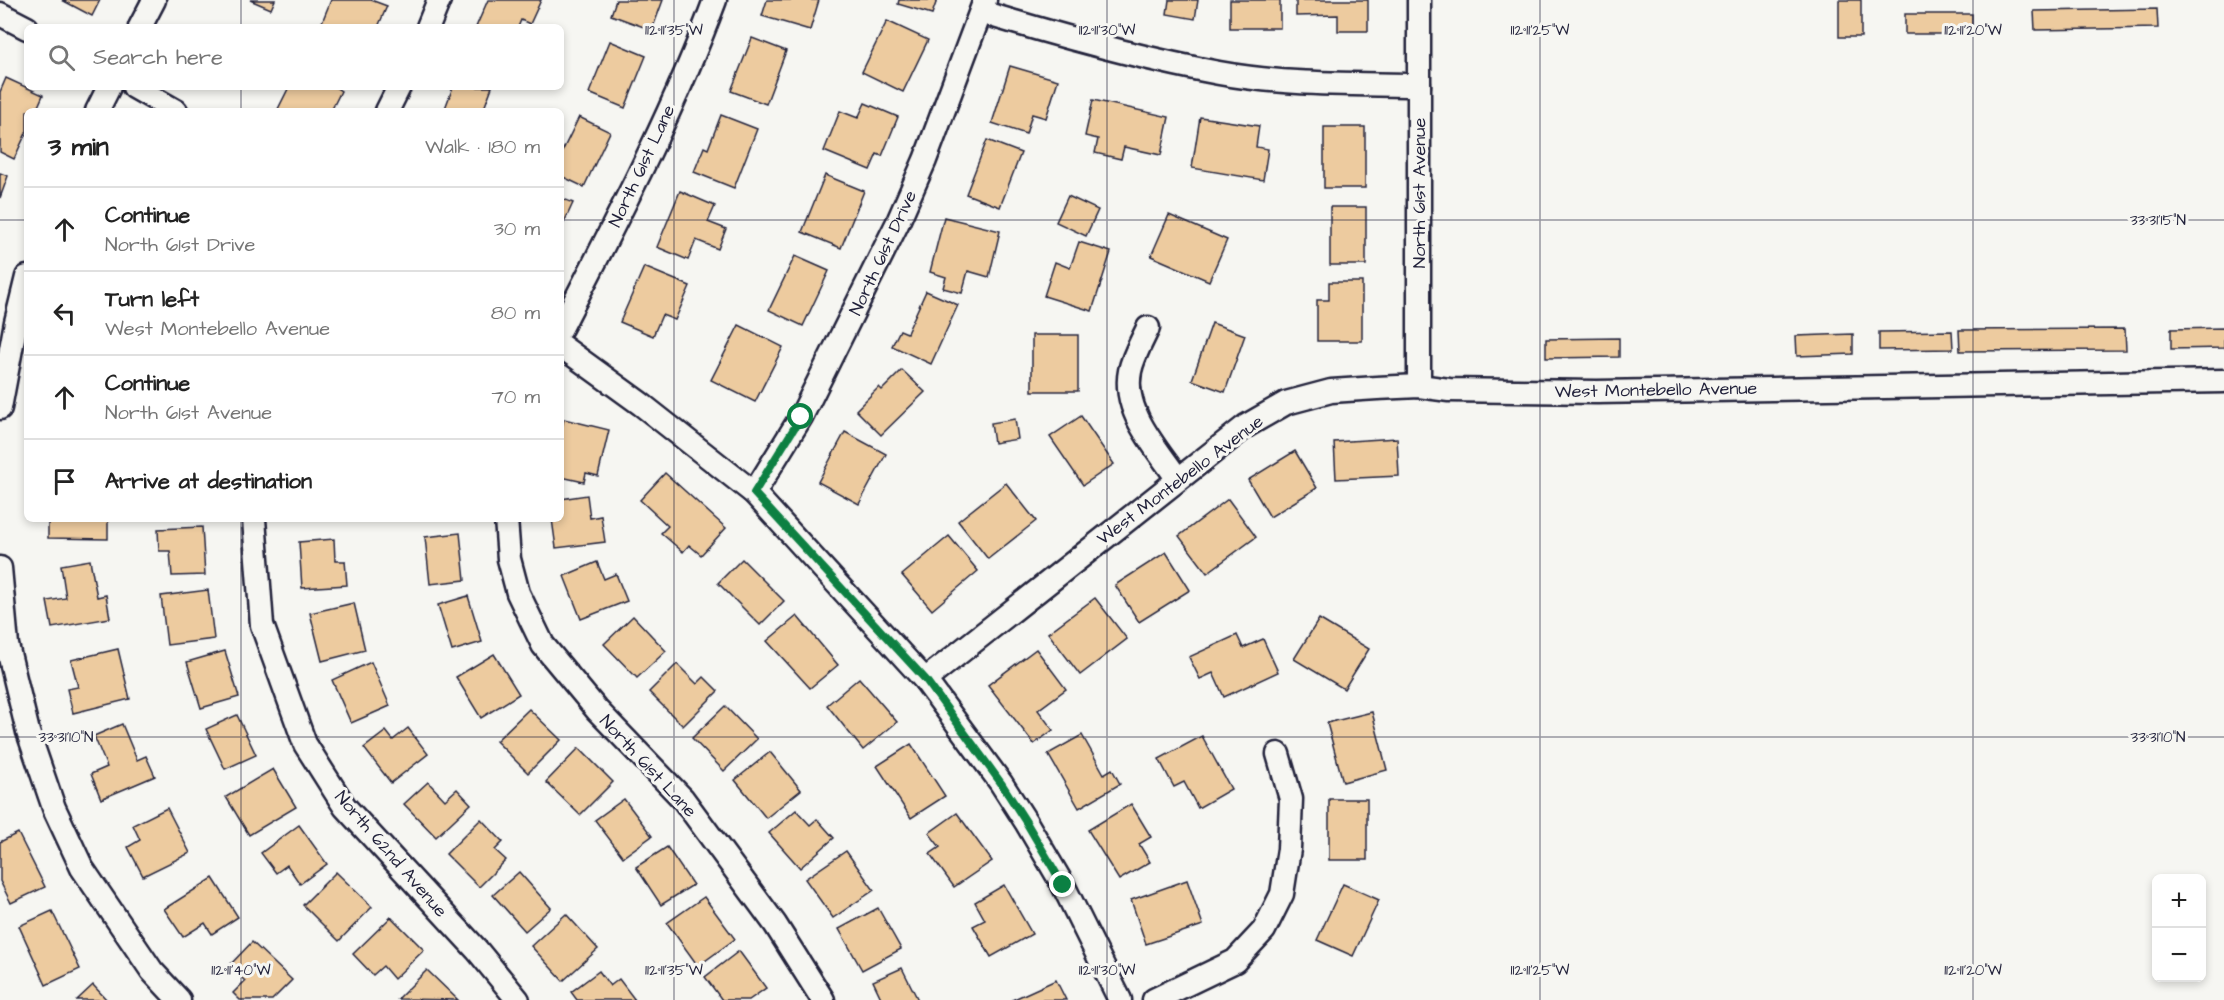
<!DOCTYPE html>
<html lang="en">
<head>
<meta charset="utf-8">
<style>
	:root { --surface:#fff; --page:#f2f2f2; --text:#222; --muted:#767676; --line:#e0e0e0 }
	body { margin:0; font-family:"Architects Daughter",sans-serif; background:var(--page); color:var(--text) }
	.controls { position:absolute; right:18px; bottom:18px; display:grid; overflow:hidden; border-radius:9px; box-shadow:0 3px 9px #0003 }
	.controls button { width:54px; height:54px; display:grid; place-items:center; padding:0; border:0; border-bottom:2px solid var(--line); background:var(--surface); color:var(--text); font:30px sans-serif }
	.stop { position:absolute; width:18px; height:18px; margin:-14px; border:4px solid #0b8043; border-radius:50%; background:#fff }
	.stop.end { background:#0b8043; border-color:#fff; box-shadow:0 2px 6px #0008 }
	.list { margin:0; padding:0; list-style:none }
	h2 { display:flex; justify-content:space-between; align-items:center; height:78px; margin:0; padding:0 24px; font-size:26px }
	h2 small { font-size:20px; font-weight:400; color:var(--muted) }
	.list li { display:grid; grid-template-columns:39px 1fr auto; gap:18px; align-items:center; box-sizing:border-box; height:84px; padding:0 24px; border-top:2px solid var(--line) }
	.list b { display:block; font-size:22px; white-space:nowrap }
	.list p { margin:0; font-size:20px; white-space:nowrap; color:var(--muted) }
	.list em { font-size:20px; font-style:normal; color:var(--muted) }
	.icon { flex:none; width:33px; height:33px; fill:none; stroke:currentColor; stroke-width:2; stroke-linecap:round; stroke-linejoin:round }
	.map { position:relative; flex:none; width:2224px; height:1000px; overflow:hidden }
	.search { position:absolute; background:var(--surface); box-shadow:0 3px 9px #0003; left:24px; top:24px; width:540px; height:66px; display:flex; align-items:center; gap:15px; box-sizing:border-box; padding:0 21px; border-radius:9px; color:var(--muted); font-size:22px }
	.panel { position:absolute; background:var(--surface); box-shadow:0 3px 9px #0003; left:24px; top:108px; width:540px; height:414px; border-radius:9px }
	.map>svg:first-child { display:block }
	.building { fill:#edcb9f; stroke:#22223b; stroke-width:1.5 }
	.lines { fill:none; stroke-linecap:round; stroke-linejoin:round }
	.street-casing { stroke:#22223b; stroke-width:27 }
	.street { stroke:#f6f6f2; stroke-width:22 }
	.route { stroke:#0b8043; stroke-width:8 }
	.ticks { fill:none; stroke:#22223b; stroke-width:1.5; stroke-opacity:0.45 }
	.labels { text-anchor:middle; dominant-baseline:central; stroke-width:6; stroke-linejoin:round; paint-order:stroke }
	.street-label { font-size:18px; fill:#22223b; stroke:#f6f6f2 }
	.ticks-label { font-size:15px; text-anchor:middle; fill:#22223b; stroke:#f6f6f2; stroke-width:6; stroke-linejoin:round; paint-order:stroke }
</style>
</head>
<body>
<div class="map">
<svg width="2224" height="1000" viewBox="0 0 2224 1000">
	<rect width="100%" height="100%" fill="#f6f6f2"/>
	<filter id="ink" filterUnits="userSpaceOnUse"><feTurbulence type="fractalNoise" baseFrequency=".0167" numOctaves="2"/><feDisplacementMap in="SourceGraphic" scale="12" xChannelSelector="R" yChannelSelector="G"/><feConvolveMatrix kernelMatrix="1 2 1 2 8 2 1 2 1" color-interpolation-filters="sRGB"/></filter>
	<g filter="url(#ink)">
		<g class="building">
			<polygon points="62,0 100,0 92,16"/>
			<polygon points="250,0 275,0 271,9"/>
			<polygon points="331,0 371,0 387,6 378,27 320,27"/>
			<polygon points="488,0 541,0 530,24 521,20 518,27 476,27"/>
			<polygon points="616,0 663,0 652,30 611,15"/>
			<polygon points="767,0 819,0 810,30 762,16"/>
			<polygon points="899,0 937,0 932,14 898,4"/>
			<polygon points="1169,0 1198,0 1195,19 1167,14"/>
			<rect x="1230" y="0" width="50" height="28"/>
			<polygon points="1296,0 1368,0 1368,31 1338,31 1338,15 1296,16"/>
			<rect x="1839" y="0" width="22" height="37"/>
			<polygon points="2157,9 2158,28 2035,30 2034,11"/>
			<rect x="1905" y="14" width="67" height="20"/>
			<polygon points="887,21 928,40 903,92 862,72"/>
			<polygon points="752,38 786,51 766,104 731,91"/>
			<polygon points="610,41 646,56 625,108 589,93"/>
			<polygon points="1010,66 1058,80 1046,118 1032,114 1026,134 992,123"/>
			<polygon points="6,78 43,95 36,111 27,111 27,131 14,159 0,152 0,92"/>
			<polygon points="289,87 335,87 341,91 331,111 277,111"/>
			<polygon points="453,87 492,87 483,111 444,111"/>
			<polygon points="1093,100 1169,117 1161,155 1124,147 1121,159 1095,153 1098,139 1085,136"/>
			<polygon points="865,103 898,117 882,156 877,154 870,170 824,151 840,111 858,118"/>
			<polygon points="721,115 757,129 734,188 694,172 704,147 708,149"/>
			<polygon points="579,117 610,132 584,187 561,176 561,154"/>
			<polygon points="1200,117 1259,126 1256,147 1268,149 1263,180 1192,168"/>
			<rect x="1324" y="127" width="41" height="61"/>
			<polygon points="987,140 1021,153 1000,207 966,194"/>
			<polygon points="0,173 8,176 0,198"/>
			<polygon points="825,175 864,191 841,248 802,232"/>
			<polygon points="680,191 715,206 708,222 726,229 718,249 696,240 688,260 657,247"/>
			<polygon points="1068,196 1098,210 1086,236 1056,222"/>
			<polygon points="561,198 573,203 561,229"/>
			<rect x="1330" y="207" width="36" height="58"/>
			<polygon points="1169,215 1227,240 1209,281 1151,256"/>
			<polygon points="944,217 1000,231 989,277 968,271 962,293 943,288 946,277 930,272"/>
			<polygon points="1079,242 1111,252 1092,311 1044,296 1055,262 1070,268"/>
			<polygon points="795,256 829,271 803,326 769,310"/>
			<polygon points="644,267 690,286 675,320 662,315 653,336 620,322"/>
			<polygon points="1329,282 1362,282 1362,341 1317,341 1317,300 1329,300"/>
			<polygon points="926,291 958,305 931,364 892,346 900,330 907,333"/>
			<polygon points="1212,323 1245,335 1225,392 1192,380"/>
			<polygon points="739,325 783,347 755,402 711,380"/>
			<polygon points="2224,328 2224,348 2171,349 2171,329"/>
			<polygon points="2125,329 2126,350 1960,351 1959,330"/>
			<polygon points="1952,331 1953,349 1879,350 1879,332"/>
			<polygon points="1853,334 1853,354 1797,356 1796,336"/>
			<rect x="1032" y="335" width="46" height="56"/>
			<polygon points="1619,338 1619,357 1546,358 1546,339"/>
			<polygon points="902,370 925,392 881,435 856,410 879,387 882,390"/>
			<polygon points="1081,416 1114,464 1083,485 1050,437"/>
			<polygon points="564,419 609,430 598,476 586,473 584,482 561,477 561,431"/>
			<polygon points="1015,419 1018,439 994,443 991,423"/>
			<polygon points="845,432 886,454 859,504 818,482"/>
			<polygon points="1397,438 1399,476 1336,479 1334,442"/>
			<polygon points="1295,451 1317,488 1270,517 1248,480"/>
			<polygon points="665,473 726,528 701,555 689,545 683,552 661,533 668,526 640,500"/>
			<polygon points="1006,483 1036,521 988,559 958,521"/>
			<polygon points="587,495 590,518 601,516 605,542 556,548 552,519 561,519 561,499"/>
			<polygon points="1228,499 1256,537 1207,573 1179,536"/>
			<polygon points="48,519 108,519 108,539 48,538"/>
			<polygon points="202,527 205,575 172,576 170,551 159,551 158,529"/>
			<polygon points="460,533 465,580 430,584 425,537"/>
			<polygon points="949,536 978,571 932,610 902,575"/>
			<polygon points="334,539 335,561 345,561 347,585 302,588 299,542"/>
			<polygon points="1166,552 1190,590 1139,622 1115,585"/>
			<polygon points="742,559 784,601 760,625 718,583"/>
			<polygon points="90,560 97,597 106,595 110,618 52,628 47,601 66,598 61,565"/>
			<polygon points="597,562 604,579 616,574 627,601 581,619 564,576"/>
			<polygon points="208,590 214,639 167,645 161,596"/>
			<polygon points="468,596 482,642 452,651 438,605"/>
			<polygon points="1095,598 1127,639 1080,675 1048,633"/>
			<polygon points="354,603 365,650 322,661 310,613"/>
			<polygon points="633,616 666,651 637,678 604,644"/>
			<polygon points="797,616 838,665 810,688 767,641"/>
			<polygon points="1319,619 1369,649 1344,689 1294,659"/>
			<polygon points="1237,635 1243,648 1263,639 1278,672 1224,697 1213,673 1200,679 1189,657"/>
			<polygon points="118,649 130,699 73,713 67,689 78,687 71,660"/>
			<polygon points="1036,649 1066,689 1038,710 1053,730 1034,744 988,685"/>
			<polygon points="225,651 239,697 201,708 187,662"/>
			<polygon points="494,654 519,694 481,718 456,677"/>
			<polygon points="371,662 390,706 351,723 332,680"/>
			<polygon points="677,664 697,684 704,677 718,691 683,726 649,692"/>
			<polygon points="859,678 897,722 863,750 827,705"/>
			<polygon points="725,706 757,739 724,771 692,738"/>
			<polygon points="529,709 561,740 528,773 496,741"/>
			<polygon points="1372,712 1387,770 1343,782 1327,723"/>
			<polygon points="237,715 256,755 225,769 206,729"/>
			<polygon points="122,724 137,760 146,756 155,776 101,799 91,774 107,767 94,736"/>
			<polygon points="408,728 428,754 391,783 364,748 386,731 393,740"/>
			<polygon points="1082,735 1104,774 1112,769 1120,784 1079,808 1048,754"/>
			<polygon points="1202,736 1231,789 1198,808 1184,782 1174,787 1159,759"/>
			<polygon points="911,744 945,796 911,818 877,766"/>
			<polygon points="579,748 613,782 580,815 546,782"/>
			<polygon points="770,752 801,790 766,818 735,780"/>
			<polygon points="273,769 296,807 249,835 226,797"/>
			<polygon points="428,782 445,800 457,789 471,804 436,837 404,804"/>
			<polygon points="624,799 652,836 623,857 595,820"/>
			<rect x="1329" y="799" width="38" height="61"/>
			<polygon points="1131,804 1151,837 1139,844 1150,862 1119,880 1088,830"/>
			<polygon points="167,808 190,853 143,876 128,847 140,840 133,825"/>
			<polygon points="796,810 810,825 817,819 834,838 800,868 769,833"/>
			<polygon points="957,813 992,861 954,887 930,854 940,847 929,833"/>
			<polygon points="481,819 503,842 495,850 506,860 479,887 446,854"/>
			<polygon points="299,825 327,864 300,884 287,865 276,873 261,853"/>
			<polygon points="18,833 45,887 11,903 0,881 0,842"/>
			<polygon points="667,847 693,885 661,905 636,867"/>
			<polygon points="846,851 874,890 833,918 805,879"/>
			<polygon points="336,872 372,907 339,941 303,905"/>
			<polygon points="519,872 551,908 525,931 493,895"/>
			<polygon points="213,878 238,917 212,934 205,923 183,937 164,909"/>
			<polygon points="1187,880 1203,925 1146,944 1131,900"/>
			<polygon points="1343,884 1379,900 1353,956 1317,940"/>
			<polygon points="1004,885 1032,934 991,957 973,926 985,920 975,902"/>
			<polygon points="704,897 735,939 698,966 667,923"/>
			<polygon points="878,908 901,949 862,970 839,929"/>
			<polygon points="52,911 80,969 46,985 19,926"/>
			<polygon points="566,914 598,949 563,981 531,946"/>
			<polygon points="391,917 424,950 394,979 383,966 373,975 353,954"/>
			<polygon points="252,942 292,980 272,1000 240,1000 233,993 245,981 229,966"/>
			<polygon points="739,951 766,988 749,1000 722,1000 705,977"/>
			<polygon points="902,968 918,1000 882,1000 873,981"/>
			<polygon points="427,970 458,1000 398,999"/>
			<polygon points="599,971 610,986 619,979 635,1000 577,1000 571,992"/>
			<polygon points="1056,980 1066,1000 1012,1000"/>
			<polygon points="93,985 107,1000 77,1000"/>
		</g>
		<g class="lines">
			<defs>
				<g id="street">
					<polyline points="1419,0 1419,386"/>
					<path d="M981,12c79,24 157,46 238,61 66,12 133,11 200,12"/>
					<polyline points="0,14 27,28"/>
					<polyline points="140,27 154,0"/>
					<polyline points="428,27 439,0"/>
					<polyline points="134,87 176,111"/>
					<polyline points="97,111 109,87"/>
					<polyline points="387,111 399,87"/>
					<path d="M561,328c55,-107 112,-215 154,-328"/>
					<path d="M1148,328c-6,13 -15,28 -18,43 -8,40 26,76 47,107"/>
					<polyline points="561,346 641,404 754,493 925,680 1001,783 1026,822 1063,885 1120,1000"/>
					<polyline points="0,408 16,322 27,277"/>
					<polyline points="754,493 801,417 897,224 925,160 985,0"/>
					<polyline points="254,519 262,625 305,744 345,807 477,950 518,1000"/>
					<polyline points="506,519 509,559 518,593 543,645 597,710 683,799 775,924 823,1000"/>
					<polyline points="0,568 7,645 28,732 54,808 82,868 152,971 179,1000"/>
					<polyline points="925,680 1246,426 1286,403 1331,391 1377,388 1419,386 1449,390 1597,392 2224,381"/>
					<polyline points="1154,1000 1235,961 1264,930 1282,894 1289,849 1291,799 1278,754"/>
				</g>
			</defs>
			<use href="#street" class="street-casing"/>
			<use href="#street" class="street"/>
		</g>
	</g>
	<g class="lines" filter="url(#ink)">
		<polyline class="route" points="801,417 754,493 926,680 1001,783 1026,822 1063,885"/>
	</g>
	<path class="ticks" d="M241,0v27M674,0v1000M1107,0v1000M1540,0v1000M1973,0v1000M241,87v24M0,220h27M561,220h1663M241,519v481M0,737h2224"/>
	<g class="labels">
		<g class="street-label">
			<text transform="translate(642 166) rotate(-65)">North 61st Lane</text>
			<text transform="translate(1419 193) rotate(-90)">North 61st Avenue</text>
			<text transform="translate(883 253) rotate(-65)">North 61st Drive</text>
			<text transform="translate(1656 390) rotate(-1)">West Montebello Avenue</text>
			<text transform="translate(1180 480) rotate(-37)">West Montebello Avenue</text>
			<text transform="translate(648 766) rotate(47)">North 61st Lane</text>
			<text transform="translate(391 854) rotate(49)">North 62nd Avenue</text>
		</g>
	</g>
	<g class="ticks-label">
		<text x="674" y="35">112°11'35"W</text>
		<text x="1107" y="35">112°11'30"W</text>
		<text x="1540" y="35">112°11'25"W</text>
		<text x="1973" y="35">112°11'20"W</text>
		<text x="2158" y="225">33°31'15"N</text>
		<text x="66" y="742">33°31'10"N</text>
		<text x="2158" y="742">33°31'10"N</text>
		<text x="241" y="975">112°11'40"W</text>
		<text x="674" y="975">112°11'35"W</text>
		<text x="1107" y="975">112°11'30"W</text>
		<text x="1540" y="975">112°11'25"W</text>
		<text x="1973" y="975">112°11'20"W</text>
	</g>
</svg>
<div class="controls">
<button>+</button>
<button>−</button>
</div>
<div class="stop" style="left:801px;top:417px"></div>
<div class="stop end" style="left:1063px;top:885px"></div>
<div class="search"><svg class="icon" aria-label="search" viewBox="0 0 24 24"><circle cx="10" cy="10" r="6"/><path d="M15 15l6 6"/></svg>Search here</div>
<section class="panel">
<h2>3 min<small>Walk · 180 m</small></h2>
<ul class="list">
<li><svg class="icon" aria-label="ahead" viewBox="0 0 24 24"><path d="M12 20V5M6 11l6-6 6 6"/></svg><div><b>Continue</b><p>North 61st Drive</p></div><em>30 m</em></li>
<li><svg class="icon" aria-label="left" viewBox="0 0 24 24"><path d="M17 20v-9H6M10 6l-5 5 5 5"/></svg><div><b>Turn left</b><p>West Montebello Avenue</p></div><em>80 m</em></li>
<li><svg class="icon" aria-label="ahead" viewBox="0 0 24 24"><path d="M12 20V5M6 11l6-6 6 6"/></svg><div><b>Continue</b><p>North 61st Avenue</p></div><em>70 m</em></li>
<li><svg class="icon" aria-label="arrive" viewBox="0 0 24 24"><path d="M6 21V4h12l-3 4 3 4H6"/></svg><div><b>Arrive at destination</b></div></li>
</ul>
</section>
</div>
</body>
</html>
